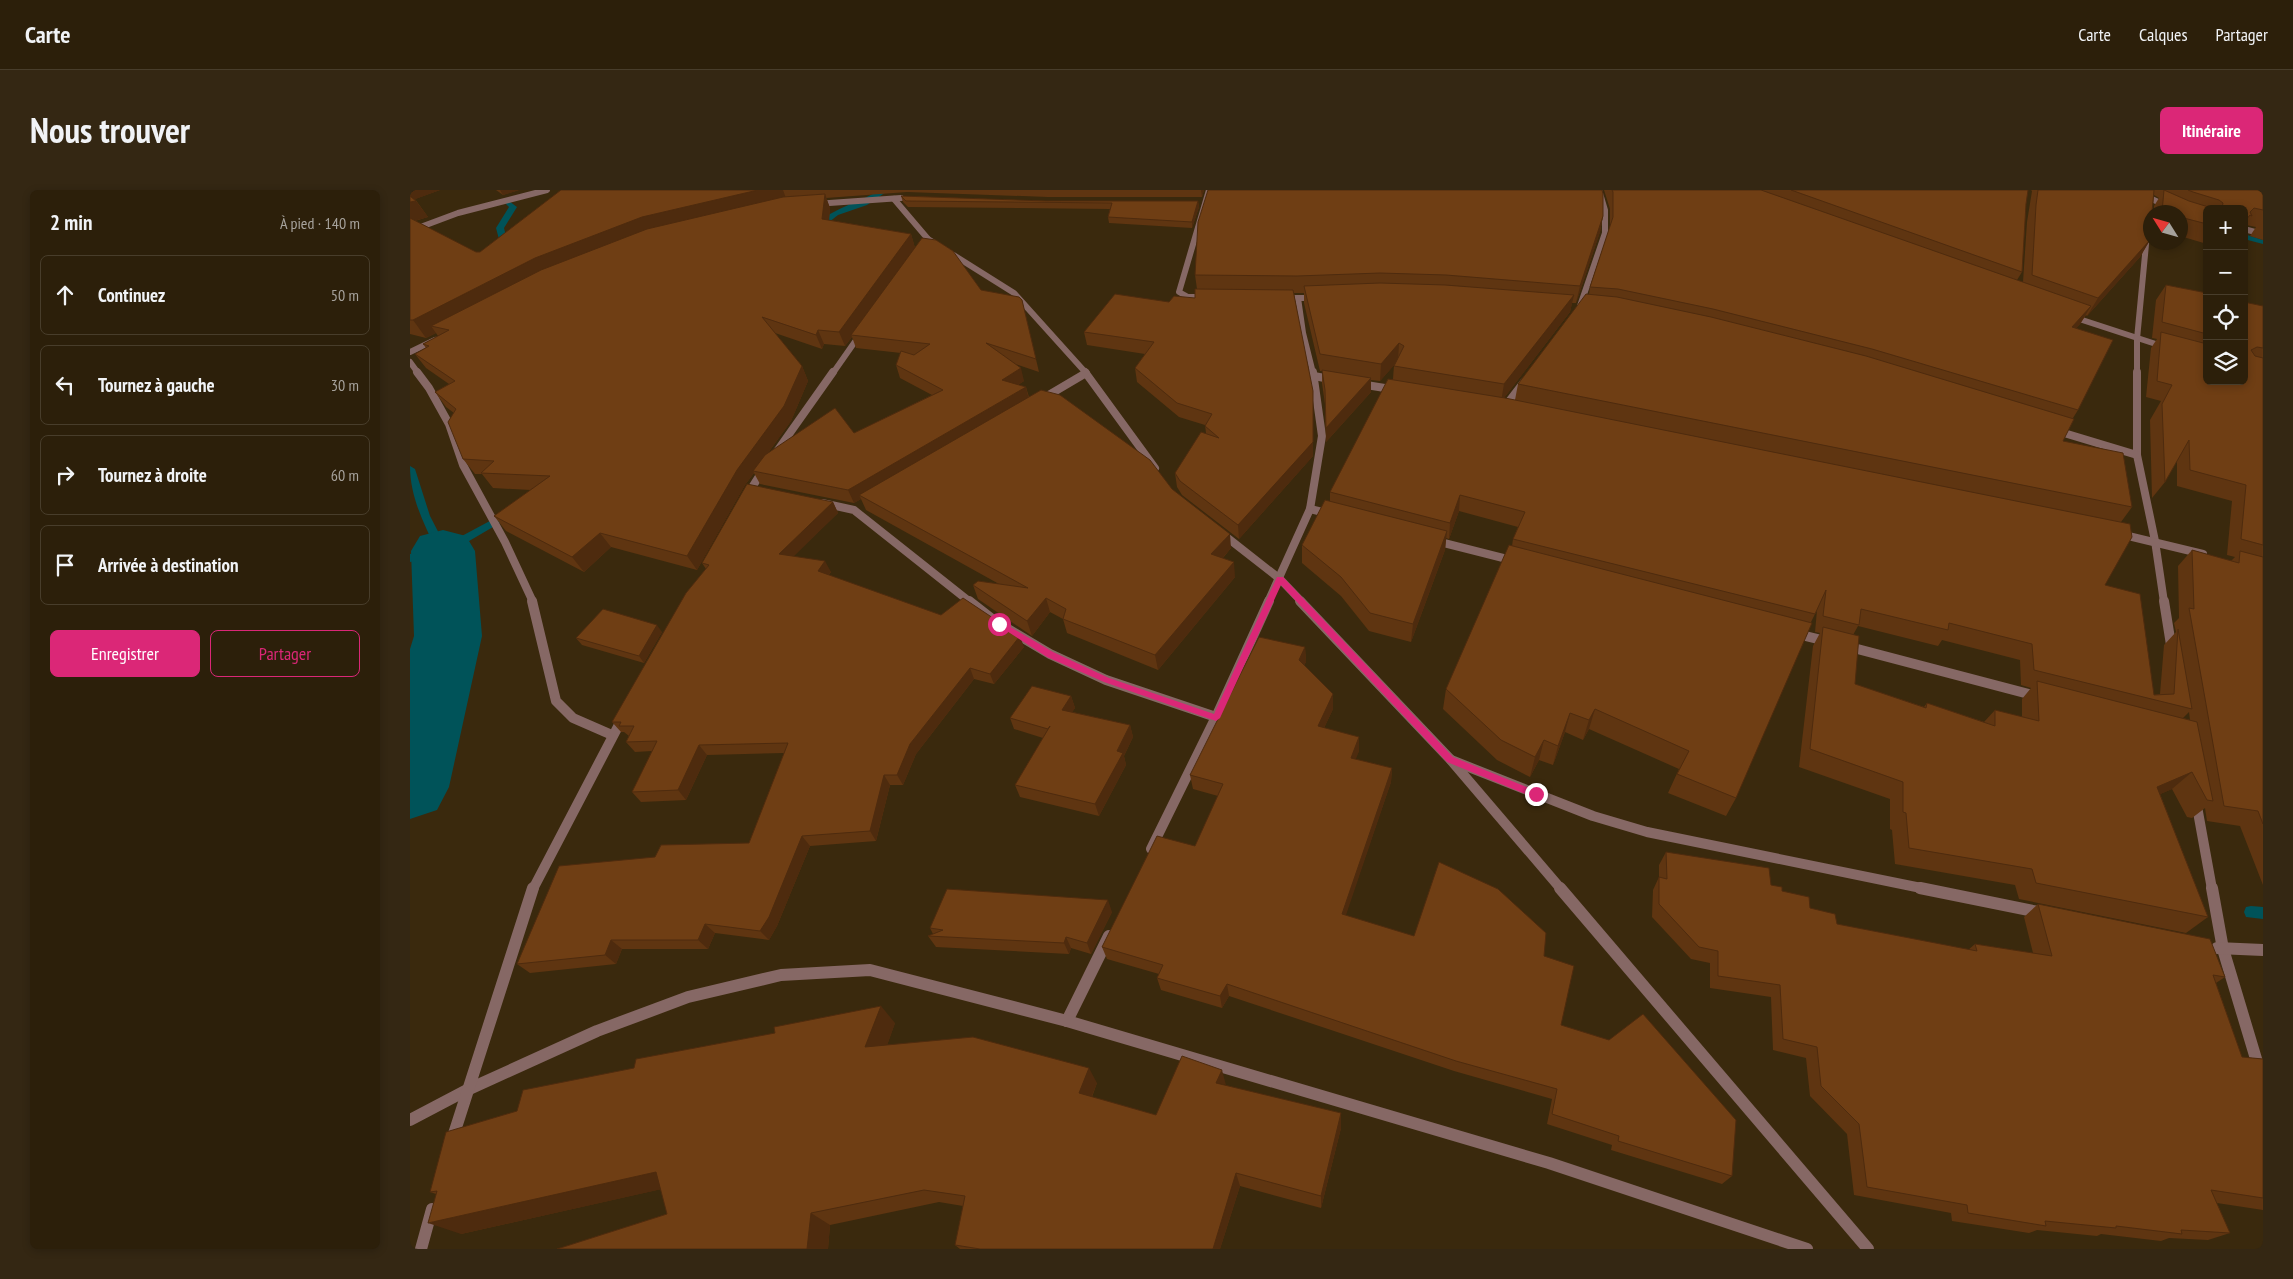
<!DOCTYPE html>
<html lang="fr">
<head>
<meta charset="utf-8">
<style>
	:root { --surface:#2c1f0a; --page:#342713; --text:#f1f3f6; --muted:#a6a29c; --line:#483d2b; --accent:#db2777 }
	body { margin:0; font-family:"PT Sans Narrow",sans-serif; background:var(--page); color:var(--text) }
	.controls { position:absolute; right:15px; top:15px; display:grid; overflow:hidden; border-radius:8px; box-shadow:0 2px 8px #0003 }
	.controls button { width:45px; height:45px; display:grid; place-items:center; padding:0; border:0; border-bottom:1px solid var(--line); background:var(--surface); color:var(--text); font:25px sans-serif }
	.compass { position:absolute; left:1733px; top:15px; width:45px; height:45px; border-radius:50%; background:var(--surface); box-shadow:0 2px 8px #0003; rotate:307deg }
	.stop { position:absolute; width:15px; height:15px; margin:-11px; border:4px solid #db2777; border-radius:50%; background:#fff }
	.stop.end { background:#db2777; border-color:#fff; box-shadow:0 1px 5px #0008 }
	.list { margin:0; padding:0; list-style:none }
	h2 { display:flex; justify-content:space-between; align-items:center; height:65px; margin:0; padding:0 20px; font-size:21px }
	h2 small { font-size:16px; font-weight:400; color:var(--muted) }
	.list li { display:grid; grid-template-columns:32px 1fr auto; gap:15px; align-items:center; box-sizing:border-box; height:80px; margin:0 10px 10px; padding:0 10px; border:1px solid var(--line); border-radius:8px }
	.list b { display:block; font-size:19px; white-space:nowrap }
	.list em { font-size:16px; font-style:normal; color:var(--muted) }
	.actions { display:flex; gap:10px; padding:15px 20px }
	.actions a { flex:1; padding:11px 0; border:1px solid var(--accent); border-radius:8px; text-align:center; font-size:18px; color:var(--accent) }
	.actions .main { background:var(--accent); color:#fff }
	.icon { flex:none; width:28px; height:28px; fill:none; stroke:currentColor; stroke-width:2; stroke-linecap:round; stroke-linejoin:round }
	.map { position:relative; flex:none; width:1853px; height:1059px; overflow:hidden; border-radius:8px }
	header { display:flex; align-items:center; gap:30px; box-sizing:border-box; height:70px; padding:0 25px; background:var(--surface); border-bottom:1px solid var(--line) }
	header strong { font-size:24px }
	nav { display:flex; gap:28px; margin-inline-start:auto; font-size:18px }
	.intro { display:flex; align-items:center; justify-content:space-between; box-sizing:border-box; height:120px; padding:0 30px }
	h1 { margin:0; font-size:35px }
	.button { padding:12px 22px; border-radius:8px; background:var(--accent); color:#fff; font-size:18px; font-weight:700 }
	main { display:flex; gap:30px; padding:0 30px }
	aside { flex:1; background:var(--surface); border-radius:8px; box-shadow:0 2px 8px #0003 }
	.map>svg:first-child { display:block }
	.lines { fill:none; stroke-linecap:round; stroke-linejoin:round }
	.stream { fill:#005359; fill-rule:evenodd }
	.river { fill:#005359; fill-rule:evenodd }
	.minor-far3 { stroke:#866865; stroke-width:6 }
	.minor-far2 { stroke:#866865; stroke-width:8 }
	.minor-far1 { stroke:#866865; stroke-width:10 }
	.minor { stroke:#866865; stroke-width:12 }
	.wall { fill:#5f3511; fill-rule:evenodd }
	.shaded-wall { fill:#4e2b0e }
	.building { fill:#6f3e14; stroke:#4e2b0e }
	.route { fill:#db2777 }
</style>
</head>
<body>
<header>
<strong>Carte</strong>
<nav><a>Carte</a><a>Calques</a><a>Partager</a></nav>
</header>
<div class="intro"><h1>Nous trouver</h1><a class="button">Itinéraire</a></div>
<main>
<aside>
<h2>2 min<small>À pied · 140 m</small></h2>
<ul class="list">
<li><svg class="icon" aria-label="ahead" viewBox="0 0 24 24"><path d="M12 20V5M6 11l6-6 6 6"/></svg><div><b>Continuez</b></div><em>50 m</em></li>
<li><svg class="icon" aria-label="left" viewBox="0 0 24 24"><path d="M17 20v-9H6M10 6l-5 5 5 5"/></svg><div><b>Tournez à gauche</b></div><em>30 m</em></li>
<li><svg class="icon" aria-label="right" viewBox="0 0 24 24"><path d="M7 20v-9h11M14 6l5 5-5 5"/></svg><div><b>Tournez à droite</b></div><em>60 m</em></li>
<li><svg class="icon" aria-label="arrive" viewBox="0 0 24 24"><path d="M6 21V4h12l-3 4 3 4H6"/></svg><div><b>Arrivée à destination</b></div></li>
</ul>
<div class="actions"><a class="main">Enregistrer</a><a>Partager</a></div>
</aside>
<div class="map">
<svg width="1853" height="1059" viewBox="0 0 1853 1059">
	<rect width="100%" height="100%" fill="#3a290d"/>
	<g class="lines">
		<g class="stream">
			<path d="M470,0h9l-22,15 -29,10 -19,15 -7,-2c19,-20 45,-24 68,-38z"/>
			<polygon points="99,11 107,17 94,38 98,54 88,61 84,59 90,53 86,38 99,17 95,13"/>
			<polygon points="1834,44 1853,50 1853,54 1834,49"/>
			<path d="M0,276l5,3 15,47 15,29 56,-30h8l1,2 -63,37 -37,8v-8l26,-5c-13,-27 -26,-53 -26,-83z"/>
			<polygon points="1841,716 1853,717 1853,729 1836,727 1834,722 1836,717"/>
		</g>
		<polygon class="river" points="33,340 56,346 65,361 72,446 39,597 27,620 0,629 0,459 4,446 1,361 10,346"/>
		<g class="minor-far3">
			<polyline points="1723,0 1769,22"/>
			<polyline points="484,9 518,49 515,54"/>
			<polyline points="405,14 491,8"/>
			<polyline points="1834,39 1853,44"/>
			<polyline points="0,41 48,23 137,0"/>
			<polyline points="518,49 604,103 676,183"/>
			<polyline points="796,107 778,107 769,102 799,0"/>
			<polyline points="873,108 906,108"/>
			<polyline points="888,108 893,143 903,183"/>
			<polyline points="1169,119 1195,43 1195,20 1189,0"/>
			<polyline points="1660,126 1755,157"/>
			<polyline points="0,162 25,150"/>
			<polyline points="0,172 8,183"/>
			<polyline points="423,183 451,143"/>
			<polyline points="1727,183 1727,149 1737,44"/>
		</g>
		<g class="minor-far2">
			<polyline points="7,182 19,198 39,234 53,275 95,352 123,412"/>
			<polyline points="675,182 745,278"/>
			<polyline points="1727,182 1727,265 1745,351 1754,412"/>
			<polyline points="904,186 925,190"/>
			<polyline points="950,194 987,200"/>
			<polyline points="632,209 676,183"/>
			<polyline points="1094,218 1114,192"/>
			<polyline points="1644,240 1727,265"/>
			<polyline points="365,264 423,182"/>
			<polyline points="336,307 355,277"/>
			<polyline points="412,313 444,320 560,412"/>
			<polyline points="900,319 921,324"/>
			<polyline points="810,342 870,389 892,412"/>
			<polyline points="1710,344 1793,364"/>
			<polyline points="1022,350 1105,371"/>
			<polyline points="858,412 900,319 912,246 903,182"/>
		</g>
		<g class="minor-far1">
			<polyline points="122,411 146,511 163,528 202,545"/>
			<polyline points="559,411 582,429"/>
			<polyline points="890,411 1040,569 1151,699"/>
			<polyline points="1754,411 1762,461"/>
			<polyline points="598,439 640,464 696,490 806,527"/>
			<polyline points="1383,443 1420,452"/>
			<polyline points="1436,456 1630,507"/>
			<polyline points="1041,570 1183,626 1237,642 1516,699"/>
			<polyline points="1786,611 1802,699"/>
			<polyline points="741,659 806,527 859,411"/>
			<polyline points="123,699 213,527"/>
		</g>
		<g class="minor">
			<polyline points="1150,698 1458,1059"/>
			<polyline points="1510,698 1633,723"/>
			<polyline points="1802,698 1813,759 1853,892"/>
			<polyline points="1807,758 1853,760"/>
			<polyline points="657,831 699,746"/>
			<polyline points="0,930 57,900 187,841 278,807 371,785 460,780 657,831 1139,973 1397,1059"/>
			<polyline points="42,950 123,698"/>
			<polyline points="11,1059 22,1019"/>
		</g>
	</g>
	<g class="wall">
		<path d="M0,0h30l-25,9 13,18 -13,4 61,31h4l81,-62h643l-2,7h-154l-141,-5 -81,6 4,10 -1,12 82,14 4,14 66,42 41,10 17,72 -24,-8 9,17 -6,4 8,2 3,10 143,92 59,59 -8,10 12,19 -77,93 -91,-37 -4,-14 -13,-7 -18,24 -54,-37 -5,-14 26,-1 -133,-74 -5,-11 -7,4 -94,-19 -6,-11 -9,12 -48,85 -86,-23 -27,25 -78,-41 -12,-15 37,-26 -38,-2 -11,-14h-7l-12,-15 -9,-46 -8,-6 -11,-15 14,-8 -23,-16 -11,-14 11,-6 -3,-4 15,-8 -2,-3 -10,5 -16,-4zM365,143l47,16 2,-5 21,2 7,-9 4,11 45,5 -5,12 4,13 32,17 -78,38 -86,20 23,-32 17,-40 -6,-15z"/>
		<polygon points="86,0 109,0 93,5"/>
		<path d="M1194,0h424l-2,14 -4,68 -5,8 6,2 4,-60 5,-31 -1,-1h232v50l-13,-4 6,-9 -10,-2 -2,2v-18h-37v35l-27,-8v-24h-26v-6l5,-8 -5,-3 -4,45 -10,17 -53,59 -1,-1 -6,9 -4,4 2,82 -5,8 -10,23 69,66 -11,15 -16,63 49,110 6,-1 4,-49 12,-13 -2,-9 5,-5 -1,-52 14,-16 39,11 4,-4 -8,-2 5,-54 -55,-15v-25l-12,21 -13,16 -2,-78 11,-19 -15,-4 5,-49 6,-9 -5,-1 4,-38 10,-15 41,8v88l56,-75v579l-23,-59 -33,-5 -2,-13 -13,10 -5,-1 -15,-28 -12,5 48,123 -22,16 -167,-34 -4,-14 -120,-21 -3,-34 -2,-1v-30l-91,-32 14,-121 7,-13 -5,-1 2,-22 -6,12 -75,176 -10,18 -58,-23 11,-24 -90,-40 -6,11 -18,-8 -12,33 -14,-5 -9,17 -33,-17 -54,-51 3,-20 66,-143 1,-7 5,-12 -59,-16 -10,28 -3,-1 -1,12 -34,92 -42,-11 -28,-35 -39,-33v-18l28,-43v-10l63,-113 1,-14 -14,16 -9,-1v12l-45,50 -1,-38 -3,-21v-12h-2l-16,-68v-10h-10l19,112v51l-74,83 -57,-44 -5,-8 -2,-14 31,-40 -1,-8 -26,-8 -42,-35 -2,-14 10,-14 -58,-9 -3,-13 85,-30 26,-4 2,-9 -2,-14 408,-59 -3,16 -24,71h-4l-2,9 -66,86 11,2 3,-16 71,-90 1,-7 20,-60v-18zM1448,436l80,20 4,-6 78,20 1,25 10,3 -9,11v18l-27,-7 -11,12 -57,-19 -3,4 -69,-23 -2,-49zM1779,522l1,8 -7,-2z"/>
		<polygon points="491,6 636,11 788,11 789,17 782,38 699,33 698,27 700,19 498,17 493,12"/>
		<polygon points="423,312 428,323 383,366 421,382 419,385 614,457 584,494 564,489 506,564 493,595 480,595 466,651 400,656 367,736 359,750 305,743 298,759 212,759 206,774 120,783 107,774 245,667 339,653 374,563 297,565 276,610 231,612 222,602 242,561 225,562 216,552 219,546 214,542 211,542 202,532 296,379 292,373"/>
		<polygon points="252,442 234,473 172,455 166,448"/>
		<polygon points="895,457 896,472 894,475 923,519 914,538 949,547 949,561 945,569 982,578 981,592 935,726 1004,746 1134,766 1151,835 1322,986 1312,994 1201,960 1202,955 1137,934 1142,909 1044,881 819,806 812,818 751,800 747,788 749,784 697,769 692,757 785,656 808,606 783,599 780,585"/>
		<polygon points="661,506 665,518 662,522 720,535 723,547 714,566 716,575 689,626 610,607 605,595 633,548 604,539 600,528"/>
		<polygon points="1256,662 1361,695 1427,734 1558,760 1565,754 1623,763 1614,727 1628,714 1815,787 1806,793 1832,867 1853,869 1853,1020 1807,1013 1820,1043 1798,1050 1759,1048 1751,1051 1691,1044 1687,1046 1627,1040 1619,1043 1542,1031 1541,1023 1444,1005 1437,944 1400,906 1396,868 1363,860 1361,807 1300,798 1300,773 1281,769 1242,727 1243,700 1249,687 1249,675"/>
		<polygon points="702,722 681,764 661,758 659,764 526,757 518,746 523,744 520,738"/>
		<polygon points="485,833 477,855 687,893 682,907 746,925 816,896 931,923 931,938 911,1018 830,996 810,1059 550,1059 545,1055 553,1016 529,1012 420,1035 418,1059 147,1059 257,1024 251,999 51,1044 26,1004 20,1002"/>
	</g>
	<g class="shaded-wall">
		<polygon points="0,0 30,0 0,11"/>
		<polygon points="90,0 109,0 93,5"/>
		<polygon points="348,0 373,0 377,11 21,136 26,143 16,148 3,130 125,68 232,27"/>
		<polygon points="791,0 794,0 792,7"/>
		<polygon points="415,4 420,18 418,43 412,29"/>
		<polygon points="6,11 18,27 0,32 0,12"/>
		<polygon points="788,11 789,17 782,38 782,32"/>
		<polygon points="1193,26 1190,42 1166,113 1170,96"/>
		<polygon points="501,44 505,58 441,145 442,147 435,156 429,142"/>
		<polygon points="1740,50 1730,67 1677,126 1688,108"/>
		<polygon points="1164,105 1160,122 1091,212 1094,194"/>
		<polygon points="1681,116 1670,134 1652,154 1662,137"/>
		<polygon points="408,140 414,154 412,159 406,145"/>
		<polygon points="989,153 988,171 970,191 971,174"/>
		<polygon points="392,176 398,191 381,231 345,281 343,281 344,283 335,295 287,380 277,366 327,280"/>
		<polygon points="611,178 614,191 595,203 592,190"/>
		<polygon points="961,188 961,202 916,252 916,238"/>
		<polygon points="616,197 619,210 449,305 451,309 444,313 438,300"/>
		<polygon points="903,215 903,266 829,349 828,335"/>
		<polygon points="1050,305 1049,321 1039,349 1040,333"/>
		<polygon points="423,312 428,323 375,375 369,364"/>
		<polygon points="1037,341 1035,360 1001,452 1003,434"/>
		<polygon points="190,343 201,357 174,382 162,367"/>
		<polygon points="820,344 821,358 803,379 801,364"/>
		<polygon points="415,371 421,382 413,391 408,381"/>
		<polygon points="824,372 825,387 748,480 745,465"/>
		<polygon points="636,408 640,422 622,446 617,431"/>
		<polygon points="247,435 252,442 234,473 229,466"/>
		<polygon points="610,446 614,457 584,494 580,484"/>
		<polygon points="895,457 896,472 890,484 889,470"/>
		<polygon points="560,478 564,489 506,564 493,595 487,585 500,554"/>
		<polygon points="923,504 923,519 908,551 908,536"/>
		<polygon points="661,506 665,518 656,532 652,520"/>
		<polygon points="1185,519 1179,539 1173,550 1179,530"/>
		<polygon points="1160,523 1155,542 1143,575 1148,556"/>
		<polygon points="720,535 723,547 714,566 716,575 689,626 685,614 707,561"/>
		<polygon points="949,547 949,561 941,582 941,568"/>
		<polygon points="1134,550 1129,570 1120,587 1125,567"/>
		<polygon points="289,555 297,565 276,610 268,600"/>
		<polygon points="982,578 981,592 932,737 932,724"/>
		<polygon points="1782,582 1762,599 1728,614 1747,597"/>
		<polygon points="474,585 480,595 466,651 460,641"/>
		<polygon points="392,646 400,656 367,736 359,750 350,741"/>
		<polygon points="698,710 702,722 681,764 677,753"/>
		<polygon points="295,734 305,743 298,759 288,750"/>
		<polygon points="656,747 661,758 659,764 654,753"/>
		<polygon points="201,750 212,759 206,774 195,765"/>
		<polygon points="817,794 819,806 812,818 810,806"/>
		<polygon points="471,816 485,833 471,873 455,857"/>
		<polygon points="679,878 687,893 677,918 669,903"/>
		<polygon points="812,880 816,895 806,893"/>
		<polygon points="931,923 931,938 911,1018 911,1006"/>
		<polygon points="246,982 270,995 51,1044 18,1033"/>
		<polygon points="826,983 830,996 810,1059 803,1059"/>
		<polygon points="401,1023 420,1035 418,1059 397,1059"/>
	</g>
	<g class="building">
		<polygon points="151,0 348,0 232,27 125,68 3,130 0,130 0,28 66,62 70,62"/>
		<polygon points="798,0 1192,0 1193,4 1193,26 1170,96 1036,85 970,83 887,86 785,85 788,32"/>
		<polygon points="1202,0 1351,0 1681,116 1662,137 1703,150 1668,220 1462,159 1303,119 1208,99 1180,97 1203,27 1203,2"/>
		<polygon points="1381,0 1618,0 1616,14 1612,82"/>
		<polygon points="1628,0 1744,0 1742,22 1740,22 1740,50 1688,108 1622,85 1626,15"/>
		<polygon points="1754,0 1779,11 1805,19 1797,19 1797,34 1770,27 1770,22 1752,22"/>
		<polygon points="1778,0 1853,0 1853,20 1844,18 1840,22 1842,26 1840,25 1834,32 1834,19 1808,19 1812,18 1813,13 1809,10 1783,2"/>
		<polygon points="415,4 412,29 501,44 429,142 408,140 406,145 352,127 392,176 374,216 327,280 277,366 190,343 162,367 84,326 140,286 71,283 84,271 53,269 38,232 46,219 25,202 45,191 5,164 19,156 13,154 39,140 21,136 131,80 237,39 373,7"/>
		<polygon points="0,6 6,11 0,12"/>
		<polygon points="491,6 636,11 788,11 782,32 698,27 702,13 496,11"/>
		<polygon points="512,48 526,50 543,61 571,100 609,107 612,110 626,169 576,153 611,178 592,190 616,197 438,300 343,281 355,265 425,218 444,243 533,200 486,175 491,161 504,165 520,154 441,145"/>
		<polygon points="970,93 1035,95 1164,105 1094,194 984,176 994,156 989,153 971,174 910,164 894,96"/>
		<polygon points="1756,95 1797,103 1797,144 1752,132"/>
		<polygon points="785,99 883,100 903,201 903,252 828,335 770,291 765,283 791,242 809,248 795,236 802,224 767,213 725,178 744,152 674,142 705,104 759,112 764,106 785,108"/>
		<polygon points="1176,104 1207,107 1301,127 1456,166 1664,229 1653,251 1713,263 1722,317 1108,194"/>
		<polygon points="1834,112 1853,116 1853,158 1847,157 1841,160 1845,166 1853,168 1853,355 1831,349 1836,295 1780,280 1779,250 1755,292 1752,214 1762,195 1747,191 1751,142 1797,154 1797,191 1834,191"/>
		<polygon points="912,180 961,188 916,238 915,200"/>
		<polygon points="978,189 1095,208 1720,334 1722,347 1695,395 1730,404 1744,505 1764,504 1768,439 1782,519 1624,480 1622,454 1539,433 1538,440 1451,419 1449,435 1413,426 1416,400 1405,424 1103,349 1115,322 1050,305 1040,333 920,302"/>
		<polygon points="631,200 650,205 740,270 762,299 820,344 801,364 824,372 745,465 653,429 656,419 636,408 617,431 563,395 568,391 618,398 449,305"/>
		<polygon points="337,294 423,312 369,364 415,371 408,381 531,425 553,408 610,446 580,484 560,478 500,554 487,585 474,585 460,641 392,646 359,727 350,741 295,734 288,750 201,750 195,765 107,774 149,676 245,667 251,655 339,653 378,553 289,555 268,600 222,602 247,551 216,552 224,536 209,536 211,532 202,532 276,403 299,375 292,373"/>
		<polygon points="915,310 1037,341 1003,434 960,423 931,387 892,355"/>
		<polygon points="1099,355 1402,433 1326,608 1267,584 1279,561 1185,519 1179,530 1160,523 1148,556 1134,550 1125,567 1091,550 1036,499"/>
		<polygon points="1782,360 1829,373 1830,361 1853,367 1853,634 1848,621 1814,616 1779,418 1784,419"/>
		<polygon points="193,419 247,435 229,466 166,448"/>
		<polygon points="1413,437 1449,446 1445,494 1516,518 1517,513 1585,536 1585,520 1629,531 1627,491 1787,532 1803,611 1797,610 1782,582 1747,597 1798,727 1626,693 1622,679 1499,658 1496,623 1493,622 1493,592 1400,559"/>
		<polygon points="849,447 895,457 889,470 923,504 908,536 949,547 941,568 982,578 932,724 1004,746 1029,672 1088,699 1136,743 1134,766 1164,776 1151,835 1199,850 1233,824 1326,930 1322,986 1208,951 1209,946 1142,924 1147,899 1046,871 817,794 810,806 747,788 753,775 692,757 747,646 785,656 813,594 780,585"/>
		<polygon points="622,496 661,506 652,520 720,535 707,561 713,563 685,614 605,595 640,536 638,539 600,528"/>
		<polygon points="1256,662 1359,678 1361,695 1372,697 1372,701 1399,707 1400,718 1425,724 1427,734 1567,761 1565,754 1642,766 1628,714 1800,749 1815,787 1803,785 1832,867 1853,869 1853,1008 1801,1000 1820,1043 1771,1040 1772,1044 1706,1036 1706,1038 1635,1031 1636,1036 1558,1023 1557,1015 1457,997 1449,934 1411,896 1407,857 1373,849 1370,795 1308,786 1308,761 1289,757 1249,714 1249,687 1257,689"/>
		<polygon points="537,699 698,710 677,753 656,747 654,753 518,746 533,740 520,738"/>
		<polygon points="471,816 455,857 563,847 679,878 669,903 746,925 772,866 812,880 806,893 931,923 911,1006 826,983 803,1059 570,1059 545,1055 555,1006 514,1000 401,1023 397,1059 147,1059 257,1024 246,982 18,1033 27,1001 20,1002 36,942 107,921 113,900 224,878 226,869 365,843 364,837"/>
	</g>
	<polygon class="route" points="867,387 873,387 1043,567 1129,602 1129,607 1123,607 1037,572 871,395 810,528 806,531 694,492 637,467 586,434 592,432 643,462 699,488 804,524"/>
</svg>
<div class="controls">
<button>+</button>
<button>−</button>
<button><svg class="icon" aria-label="locate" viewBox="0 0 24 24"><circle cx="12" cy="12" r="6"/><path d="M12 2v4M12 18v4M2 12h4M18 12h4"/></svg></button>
<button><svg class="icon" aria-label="layers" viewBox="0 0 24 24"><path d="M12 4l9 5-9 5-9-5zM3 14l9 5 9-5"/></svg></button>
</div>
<svg class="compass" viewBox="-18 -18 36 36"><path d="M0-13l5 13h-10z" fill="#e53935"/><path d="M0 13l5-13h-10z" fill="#a6a29c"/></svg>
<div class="stop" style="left:589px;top:434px"></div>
<div class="stop end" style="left:1126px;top:604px"></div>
</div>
</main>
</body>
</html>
